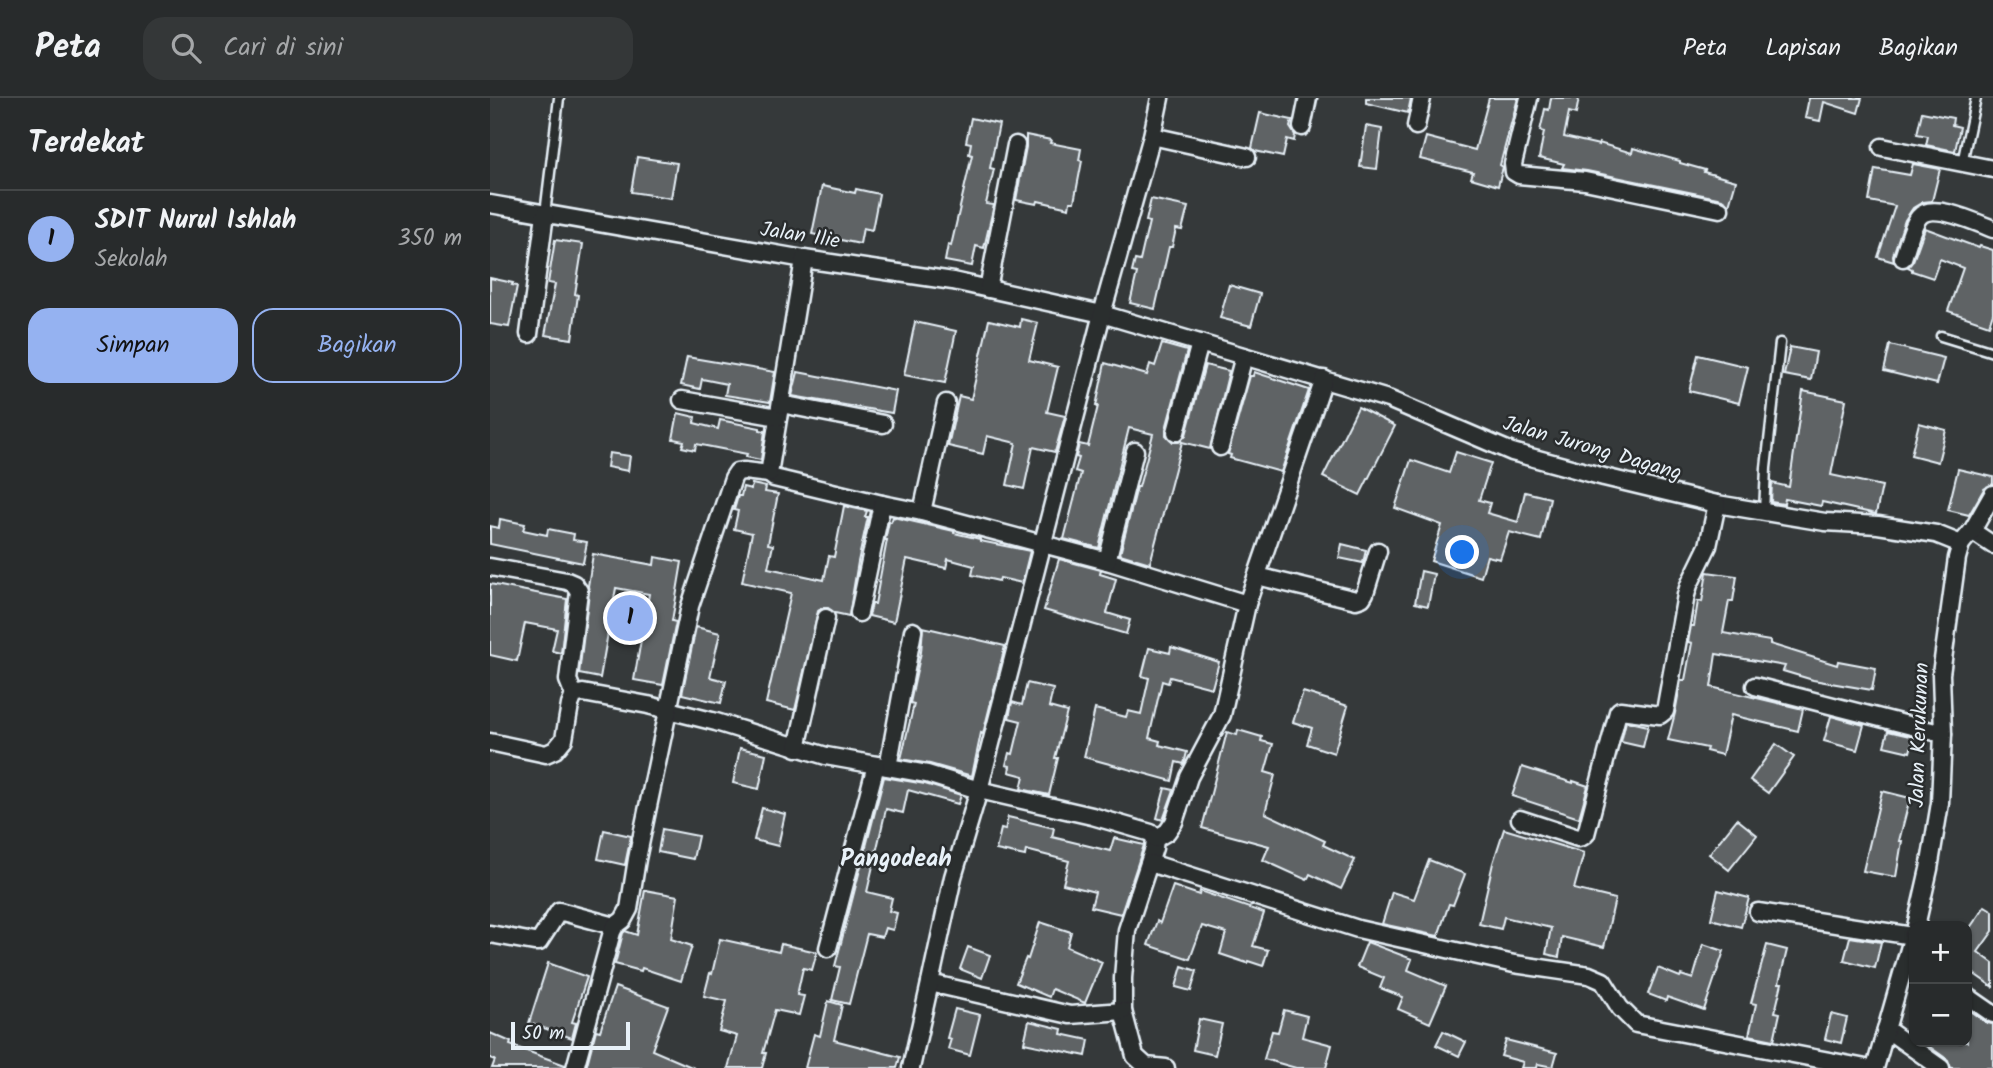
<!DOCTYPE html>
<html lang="id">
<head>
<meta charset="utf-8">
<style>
	:root { --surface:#282b2c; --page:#343738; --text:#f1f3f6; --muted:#a5a7a9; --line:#444748; --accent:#95b2f1 }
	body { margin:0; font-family:Kalam,sans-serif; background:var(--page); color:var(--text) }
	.controls { position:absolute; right:21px; bottom:21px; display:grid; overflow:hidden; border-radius:14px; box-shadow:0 2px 5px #0004 }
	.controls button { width:63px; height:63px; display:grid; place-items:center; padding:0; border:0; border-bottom:2px solid var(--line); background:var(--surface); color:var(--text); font:35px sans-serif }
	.scale { position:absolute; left:21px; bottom:18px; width:119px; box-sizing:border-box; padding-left:7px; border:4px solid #e8f1f8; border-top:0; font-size:19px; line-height:24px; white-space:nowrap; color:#e8f1f8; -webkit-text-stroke:5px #2a2d2e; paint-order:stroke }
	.you { position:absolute; left:973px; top:455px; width:24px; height:24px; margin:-18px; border:5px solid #fff; border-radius:50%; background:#1a73e8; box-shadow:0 0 0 10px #1a73e833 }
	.badge { display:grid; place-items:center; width:46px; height:46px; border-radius:50%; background:var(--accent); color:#111; font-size:23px; font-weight:700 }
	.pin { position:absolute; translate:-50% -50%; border:4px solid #fff; box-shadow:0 2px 7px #0006 }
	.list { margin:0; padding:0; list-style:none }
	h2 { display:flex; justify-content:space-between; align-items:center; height:91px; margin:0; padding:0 28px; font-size:30px }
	h2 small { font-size:23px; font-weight:400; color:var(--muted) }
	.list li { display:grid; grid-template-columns:46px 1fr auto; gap:21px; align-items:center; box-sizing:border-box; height:98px; padding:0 28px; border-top:2px solid var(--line) }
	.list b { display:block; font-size:26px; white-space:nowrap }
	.list p { margin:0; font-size:23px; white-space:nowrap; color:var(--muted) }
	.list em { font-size:23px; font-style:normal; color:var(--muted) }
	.actions { display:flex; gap:14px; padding:21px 28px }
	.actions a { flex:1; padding:16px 0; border:2px solid var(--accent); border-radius:21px; text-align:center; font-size:24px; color:var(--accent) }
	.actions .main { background:var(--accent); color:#111 }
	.icon { flex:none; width:38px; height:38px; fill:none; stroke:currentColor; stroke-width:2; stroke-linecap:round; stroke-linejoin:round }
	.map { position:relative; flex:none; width:1503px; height:970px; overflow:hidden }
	header { display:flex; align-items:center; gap:42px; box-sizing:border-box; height:98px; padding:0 35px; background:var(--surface); border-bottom:2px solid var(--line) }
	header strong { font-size:33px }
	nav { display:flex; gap:38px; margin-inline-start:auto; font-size:24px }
	.search { width:490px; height:63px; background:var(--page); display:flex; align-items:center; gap:18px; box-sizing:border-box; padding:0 24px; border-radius:21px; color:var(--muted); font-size:26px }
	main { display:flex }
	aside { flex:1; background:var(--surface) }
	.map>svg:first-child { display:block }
	.building { fill:#5f6365; stroke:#e8f1f8; stroke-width:2 }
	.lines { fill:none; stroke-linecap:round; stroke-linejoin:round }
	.lane-casing { stroke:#e8f1f8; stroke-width:13 }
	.street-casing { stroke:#e8f1f8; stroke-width:21 }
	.lane { stroke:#2a2d2e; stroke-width:8 }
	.street { stroke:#2a2d2e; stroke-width:16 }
	.labels { text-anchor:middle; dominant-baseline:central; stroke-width:5; stroke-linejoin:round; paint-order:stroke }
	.street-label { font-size:21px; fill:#e8f1f8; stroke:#2a2d2e }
	.quarter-label { font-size:24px; font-weight:bold; fill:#e8f1f8; stroke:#2a2d2e }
</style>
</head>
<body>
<header>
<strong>Peta</strong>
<div class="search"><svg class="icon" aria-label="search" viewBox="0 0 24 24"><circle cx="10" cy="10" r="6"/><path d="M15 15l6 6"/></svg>Cari di sini</div>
<nav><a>Peta</a><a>Lapisan</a><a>Bagikan</a></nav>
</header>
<main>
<aside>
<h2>Terdekat<small></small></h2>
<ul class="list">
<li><span class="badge">1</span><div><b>SDIT Nurul Ishlah</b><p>Sekolah</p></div><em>350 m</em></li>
</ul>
<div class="actions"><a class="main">Simpan</a><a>Bagikan</a></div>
</aside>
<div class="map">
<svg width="1503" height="970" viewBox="0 0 1503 970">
	<rect width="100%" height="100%" fill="#35393a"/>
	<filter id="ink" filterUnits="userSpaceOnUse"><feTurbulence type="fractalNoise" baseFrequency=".0143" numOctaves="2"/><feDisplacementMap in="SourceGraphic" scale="14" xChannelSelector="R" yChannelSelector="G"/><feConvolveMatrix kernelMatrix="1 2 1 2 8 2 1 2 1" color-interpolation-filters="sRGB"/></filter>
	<g filter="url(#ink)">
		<g class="building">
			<polygon points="876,0 921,0 918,15 876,5"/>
			<polygon points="999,0 1028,0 1010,67 1013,69 1008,88 981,80 983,74 930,61 936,39 985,52"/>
			<polygon points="1061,0 1089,0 1086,16 1079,14 1074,39 1109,47 1109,45 1142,55 1143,50 1190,63 1190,65 1215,72 1214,74 1246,83 1239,107 1232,101 1097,73 1072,70 1074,66 1049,60 1054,34 1050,33 1055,11 1059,12"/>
			<polygon points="1319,0 1372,0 1368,15 1334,4 1330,23 1315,20"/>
			<polygon points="1432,14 1463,20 1462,27 1470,29 1465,53 1436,47 1438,38 1427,36"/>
			<polygon points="770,15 802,22 800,29 805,37 804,43 797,41 793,59 765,53 762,50"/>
			<polygon points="481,20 509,26 500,70 504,71 496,106 504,107 494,150 486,148 482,168 455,163 458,147 461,148 482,57 479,56 481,45 476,44"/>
			<polygon points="876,28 892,31 887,71 870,69"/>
			<polygon points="536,37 561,42 560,45 591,51 589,62 592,63 587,89 584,104 580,104 579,110 548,103 547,106 526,102 536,49"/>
			<polygon points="147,59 187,65 181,100 141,94"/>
			<polygon points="1423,66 1450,71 1442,103 1433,104 1423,110 1415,122 1403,157 1404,164 1388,159 1405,108 1379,103 1385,71 1420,77"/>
			<polygon points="332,88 365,95 366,91 389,96 382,132 373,130 370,146 322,136"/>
			<polygon points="661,101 698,109 692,132 686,131 682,149 679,149 665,211 640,205 647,175 642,174 645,162 650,163 659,124 656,123"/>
			<polygon points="1435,130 1489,150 1490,148 1503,152 1503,215 1499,227 1458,213 1473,170 1450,161 1443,180 1422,173 1422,171 1418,169 1423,163"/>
			<polygon points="65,142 93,146 85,196 88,197 82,241 55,237 65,186 58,185"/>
			<polygon points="0,180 23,185 22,187 27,188 19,229 0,226"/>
			<polygon points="739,187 770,196 761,228 730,220"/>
			<polygon points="531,221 548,225 539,262 568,269 557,314 575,318 565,354 543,349 534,391 517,387 526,345 497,338 493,356 458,348 469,298 481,301 499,222 530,229"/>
			<polygon points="425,224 466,233 455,285 414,277"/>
			<polygon points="672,246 697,253 676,331 676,337 683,344 689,344 696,337 715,267 739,273 720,351 692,344 660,465 630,456 647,389 649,389 663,336 639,330 609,450 574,441 591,375 585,373 589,360 586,359 589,346 598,348 608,308 606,308 615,265 657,277 660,266 665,268"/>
			<polygon points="1400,247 1454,260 1447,286 1394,273"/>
			<polygon points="1300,249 1326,254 1321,282 1294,277"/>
			<polygon points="1208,257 1258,269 1249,305 1199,293"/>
			<polygon points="197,259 285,274 280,304 235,297 237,286 212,281 210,291 191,287"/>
			<polygon points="308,274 406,293 402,315 302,298"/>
			<polygon points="764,274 819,292 791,374 740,360 741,357 738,356 760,278 763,278"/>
			<polygon points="1313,293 1356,302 1341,377 1392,388 1386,416 1332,404 1331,408 1295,401 1294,406 1281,404 1282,385 1299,389"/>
			<polygon points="868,309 905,328 870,397 833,379"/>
			<polygon points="188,315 205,319 204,325 228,331 230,322 270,330 270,332 275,333 271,362 256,359 257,356 206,346 205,352 192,349 194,343 183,341"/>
			<polygon points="1429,325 1456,332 1448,364 1421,357"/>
			<polygon points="966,354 1001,365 989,402 1000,405 997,415 1028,424 1035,394 1060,400 1051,442 1019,434 1010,461 997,458 991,479 941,463 952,427 905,410 921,362 959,375"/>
			<polygon points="119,355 140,358 138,373 117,369"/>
			<polygon points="1468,371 1503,379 1503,386 1494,391 1479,417 1458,412"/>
			<polygon points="262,386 276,389 275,394 288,396 278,446 283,447 278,470 283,471 334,482 339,458 344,459 354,408 377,413 375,419 378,419 368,464 359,518 345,515 338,510 332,510 328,513 305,612 276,605 301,495 252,484 262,435 244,431 248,413 244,412 248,398 251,398 253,389 261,391"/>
			<polygon points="403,419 464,433 464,435 490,441 490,443 540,453 532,485 510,480 509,483 482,477 484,468 458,461 456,470 417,461 404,524 379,518 382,506 385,506 397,442 395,442 399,424 401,424"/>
			<polygon points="10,421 35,426 33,432 57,437 58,431 84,436 83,442 97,444 93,465 0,446 0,428 9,430"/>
			<polygon points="852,446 876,452 873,465 849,460"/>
			<polygon points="103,456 164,467 165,459 192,464 182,523 186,524 173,587 144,582 159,496 126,490 110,580 89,576 99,494 98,488"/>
			<polygon points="569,461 611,472 610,476 626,481 617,515 640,522 636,536 554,512"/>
			<polygon points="931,473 944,476 938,508 925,505"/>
			<polygon points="1217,474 1247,478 1243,503 1239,503 1233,535 1280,543 1280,546 1347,567 1348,563 1386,570 1382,592 1323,582 1293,573 1295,568 1226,556 1221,589 1313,611 1308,633 1241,617 1232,657 1216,653 1217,650 1178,642 1185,615 1191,582 1195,582 1202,545 1198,544 1201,528 1204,528 1208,503 1212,504"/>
			<polygon points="0,486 77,501 71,555 62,553 67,531 35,525 27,563 0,557"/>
			<polygon points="206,529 230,535 220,579 236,583 231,605 192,596"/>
			<polygon points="433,529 515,548 493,636 491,635 482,678 440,666 411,661 424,606 420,605 431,554"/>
			<polygon points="681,549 729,564 722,590 680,579 678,585 672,583 659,640 670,643 669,647 697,654 694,666 686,664 682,683 594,659 605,611 636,619 638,613 651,616 659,580 652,578 659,550 680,555"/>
			<polygon points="537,585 563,591 559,609 577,614 565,660 568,660 559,697 531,691 534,678 519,674 520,668 516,667 519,655 523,656 531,623 519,620 522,604 532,607"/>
			<polygon points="813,594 858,608 844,655 817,646 822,630 803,624"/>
			<polygon points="1341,618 1374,627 1367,652 1334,643"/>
			<polygon points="1136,623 1158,628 1153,649 1131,644"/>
			<polygon points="748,632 772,639 771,643 783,646 775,674 785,677 775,715 835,743 833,747 865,762 851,791 820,776 817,782 773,762 779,748 712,730 737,634 747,637"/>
			<polygon points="1398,633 1424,639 1420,654 1394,648"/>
			<polygon points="1286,646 1304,659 1278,695 1260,682"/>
			<polygon points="250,650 276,656 269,691 243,685"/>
			<polygon points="1032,669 1083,685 1083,683 1098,688 1089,720 1022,698"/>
			<polygon points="394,679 435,686 471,697 468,706 418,692 413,715 396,711 377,794 402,800 399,813 407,815 403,832 395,830 392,839 377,836 359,906 342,902 350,869 345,868"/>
			<polygon points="675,690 684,692 673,722 667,720"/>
			<polygon points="1392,693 1420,700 1409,743 1412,743 1406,779 1373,773"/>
			<polygon points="272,710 295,716 288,748 264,742"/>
			<polygon points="518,719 564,730 562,739 620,753 624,740 654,747 631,816 601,809 605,794 573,786 579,763 536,752 535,758 506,752 511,731 515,732"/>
			<polygon points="1247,721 1267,737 1239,772 1219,756"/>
			<polygon points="172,731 208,738 203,761 168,754"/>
			<polygon points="1014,731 1094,755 1084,791 1125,801 1114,849 1072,839 1069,859 1056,856 1061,830 1014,819 1011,831 989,826 1003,765"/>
			<polygon points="114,732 141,738 135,767 108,761"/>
			<polygon points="939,762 975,776 963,807 959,806 948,838 892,826 902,794 924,801"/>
			<polygon points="683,788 709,797 710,793 774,815 763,848 778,852 773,868 758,863 757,865 730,856 736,835 712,828 700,861 658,847 667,823 670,825"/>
			<polygon points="155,792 188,798 181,841 202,848 191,883 152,870 151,873 125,866 133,835 135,833 147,837"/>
			<polygon points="1228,792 1259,800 1251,829 1221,821"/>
			<polygon points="1495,808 1503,813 1503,833 1488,854 1503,865 1503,889 1477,871 1477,834"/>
			<polygon points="550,824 581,834 577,849 612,864 595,905 562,891 559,899 526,885 536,860 538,861"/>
			<polygon points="1360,839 1391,844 1385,870 1354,862"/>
			<polygon points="230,841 289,854 291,846 327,854 322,872 313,870 307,897 314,898 309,917 285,912 273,955 276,955 272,970 238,970 247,938 229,933 237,903 214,898 220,875 222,876"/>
			<polygon points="877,844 922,861 918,872 956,888 940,925 908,911 913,899 890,890 894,880 867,869"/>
			<polygon points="1213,846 1234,853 1214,912 1177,899 1176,903 1158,896 1168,870 1190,879 1191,877 1203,881"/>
			<polygon points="1277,847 1297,852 1289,885 1292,885 1285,914 1290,915 1284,942 1259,937 1266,906 1261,905"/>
			<polygon points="478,849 500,857 492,880 470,871"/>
			<polygon points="58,865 97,879 82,924 86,925 82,940 39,925"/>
			<polygon points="692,868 707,873 701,893 686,889"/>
			<polygon points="125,889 178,908 162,952 204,970 96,970 106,932 110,933"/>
			<polygon points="338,903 352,907 344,942 410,959 407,970 315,970 324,936 330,938"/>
			<polygon points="465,911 490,917 480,957 458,951 461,941 457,940"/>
			<polygon points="1477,911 1497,925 1503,926 1503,970 1461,970 1458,962 1440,949 1444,944 1477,944"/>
			<polygon points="794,912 817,918 812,939 842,947 836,970 806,970 774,961 782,933 788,934"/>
			<polygon points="1341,916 1357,920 1351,945 1335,941"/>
			<polygon points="709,921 732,926 725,957 703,952"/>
			<polygon points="539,923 572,931 571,936 599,942 596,958 534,945"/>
			<polygon points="953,933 976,944 969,958 946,947"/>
			<polygon points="0,935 21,944 20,947 75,967 75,970 2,970 5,962 0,960"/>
			<polygon points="1016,942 1067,955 1063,969 1048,966 1047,970 1031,970 1033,964 1011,958"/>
		</g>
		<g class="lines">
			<defs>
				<g id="lane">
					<polyline points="1472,65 1486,0"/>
					<polyline points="55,116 69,0"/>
					<polyline points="1451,238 1503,254"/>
					<polyline points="1274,414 1276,370 1290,245"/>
				</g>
				<g id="street">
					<polyline points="1039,0 1023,66 1024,74 1029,77 1095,83 1230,111"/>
					<polyline points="926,28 932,0"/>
					<polyline points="812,29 818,0"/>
					<polyline points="662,38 757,59"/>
					<polyline points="1392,49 1503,71"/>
					<polyline points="0,106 314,161 463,183 612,216 898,301 1022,354 1114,379 1227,406 1335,424 1388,427 1446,436 1471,446"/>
					<path d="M1413,160c4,-11 9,-33 16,-41 13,-16 58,6 74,12"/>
					<polyline points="314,161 279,376 284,380 392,406"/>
					<polyline points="498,191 526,47"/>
					<polyline points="39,236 55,116"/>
					<polyline points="192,302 288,319"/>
					<polyline points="291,306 393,326"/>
					<polyline points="686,334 710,245"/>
					<polyline points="730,349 754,258"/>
					<polyline points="432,414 456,305"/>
					<polyline points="1482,433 1503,447"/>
					<polyline points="617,463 757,506"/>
					<polyline points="0,469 77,483 84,486 89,493 78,582 84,597"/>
					<polyline points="767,478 866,502 872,500 875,495 888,453"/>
					<polyline points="369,515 392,406 432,414 617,463 645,353"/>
					<polyline points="1265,588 1453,636"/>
					<polyline points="0,644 56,656 65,652 74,641 80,607 84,597 93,595 158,607 226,624 336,658 437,676 489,692 602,718 661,735 665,741 664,750 637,832 633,880 633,913 645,958 656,968 676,970"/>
					<polyline points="307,650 336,520"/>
					<polyline points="398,669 423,533"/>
					<polyline points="1030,721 1088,740 1092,739 1096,736 1128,614 1130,612 1170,617 1175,613 1196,497 1199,487 1218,448 1227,406"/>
					<polyline points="665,741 677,734 684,724 699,679 732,617 757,506 834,281"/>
					<polyline points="660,765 868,831 1024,866 1099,877 1113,883 1130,910 1146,926 1376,970"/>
					<polyline points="1268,814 1423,838"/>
					<polyline points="1426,828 1439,771 1450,705 1453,636 1451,576 1467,460 1471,446 1482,433 1503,396"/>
					<polyline points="0,836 44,844 49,844 69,813 125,828"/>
					<polyline points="338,850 386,667"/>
					<polyline points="1477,898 1503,916"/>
					<polyline points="633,913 580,917 440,885 463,779 489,692 612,216 662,38 670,0"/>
					<polyline points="1396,931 1451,970"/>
					<polyline points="85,970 122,834 125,828 133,822 139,811 147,761 200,508 243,380 247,374 254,373 279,376"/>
					<polyline points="421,970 440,885"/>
					<polyline points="1385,970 1424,834"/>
				</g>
			</defs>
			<use href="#lane" class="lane-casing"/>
			<use href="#street" class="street-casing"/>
			<use href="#lane" class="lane"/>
			<use href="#street" class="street"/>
		</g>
	</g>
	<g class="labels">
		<g class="street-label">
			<text transform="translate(310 138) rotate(9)">Jalan Ilie</text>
			<text transform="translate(1102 351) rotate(16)">Jalan Jurong Dagang</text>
			<text transform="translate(1430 637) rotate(-88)">Jalan Kerukunan</text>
		</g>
		<g class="quarter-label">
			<text x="406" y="761">Pangodeah</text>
		</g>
	</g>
</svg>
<div class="controls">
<button>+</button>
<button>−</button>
</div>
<div class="scale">50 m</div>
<div class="you"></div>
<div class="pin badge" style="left:140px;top:520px">1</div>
</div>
</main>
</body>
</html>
